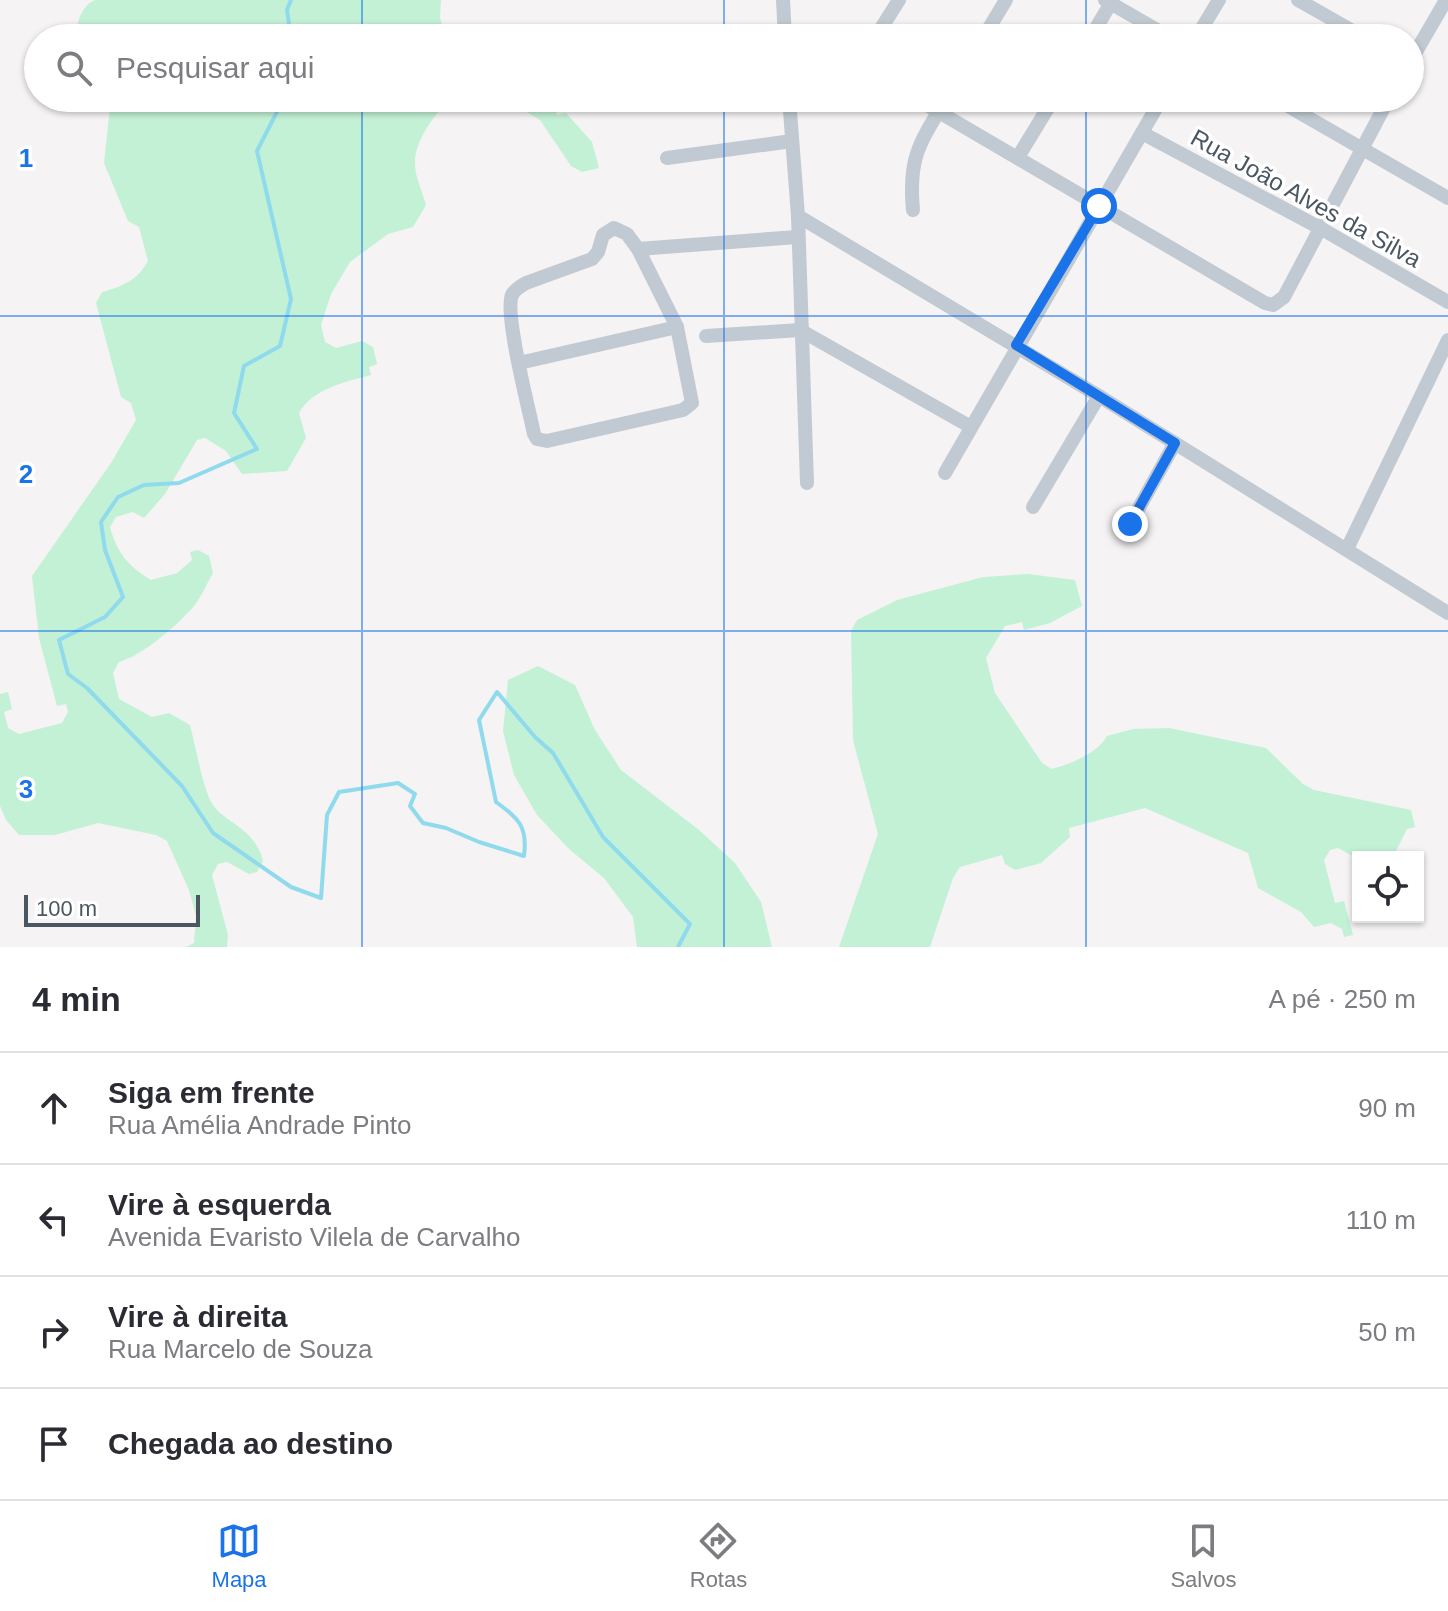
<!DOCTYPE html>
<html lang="pt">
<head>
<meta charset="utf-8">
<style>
	:root { --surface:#fff; --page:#f7f7f7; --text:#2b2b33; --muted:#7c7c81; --line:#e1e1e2; --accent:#1a73e8 }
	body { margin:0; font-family:Arial,sans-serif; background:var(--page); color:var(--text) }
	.controls { position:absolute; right:24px; bottom:24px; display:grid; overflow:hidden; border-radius:0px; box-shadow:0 2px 6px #0004 }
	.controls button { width:72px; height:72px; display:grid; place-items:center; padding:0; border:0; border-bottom:2px solid var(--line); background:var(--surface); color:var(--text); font:40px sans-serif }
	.scale { position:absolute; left:24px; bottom:20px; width:176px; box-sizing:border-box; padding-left:8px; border:4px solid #4a5661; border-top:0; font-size:22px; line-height:28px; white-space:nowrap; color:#4a5661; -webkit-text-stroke:6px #fff; paint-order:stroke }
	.stop { position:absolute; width:24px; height:24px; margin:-18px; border:6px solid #1a73e8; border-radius:50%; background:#fff }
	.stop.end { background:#1a73e8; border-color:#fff; box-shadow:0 2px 8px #0008 }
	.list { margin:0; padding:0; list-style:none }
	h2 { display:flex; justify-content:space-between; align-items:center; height:104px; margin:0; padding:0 32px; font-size:34px }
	h2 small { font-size:26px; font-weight:400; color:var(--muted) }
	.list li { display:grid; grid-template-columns:52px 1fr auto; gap:24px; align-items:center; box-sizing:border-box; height:112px; padding:0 32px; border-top:2px solid var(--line) }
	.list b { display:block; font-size:30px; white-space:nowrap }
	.list p { margin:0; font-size:26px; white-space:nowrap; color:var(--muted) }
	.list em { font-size:26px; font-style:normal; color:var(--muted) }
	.icon { flex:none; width:44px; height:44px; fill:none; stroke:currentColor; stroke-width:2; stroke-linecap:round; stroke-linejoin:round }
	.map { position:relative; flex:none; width:1448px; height:947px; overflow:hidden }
	.search { position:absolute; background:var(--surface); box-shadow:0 2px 6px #0004; left:24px; right:24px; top:24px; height:88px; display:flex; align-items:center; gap:20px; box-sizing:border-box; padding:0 28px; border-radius:44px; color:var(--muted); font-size:30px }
	.sheet { height:552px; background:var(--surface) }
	nav { display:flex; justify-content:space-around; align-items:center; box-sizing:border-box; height:112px; border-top:2px solid var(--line); background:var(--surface); font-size:22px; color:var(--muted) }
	nav a { display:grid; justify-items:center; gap:4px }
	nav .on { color:var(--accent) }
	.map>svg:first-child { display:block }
	.green { fill:#c3f1d5 }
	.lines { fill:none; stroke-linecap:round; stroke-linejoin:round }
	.stream { stroke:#90daee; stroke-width:4 }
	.minor { stroke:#c1cad2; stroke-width:14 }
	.route { stroke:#1a73e8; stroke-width:10 }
	.grid { fill:none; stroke:#1a73e8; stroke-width:2; stroke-opacity:0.55 }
	.labels { text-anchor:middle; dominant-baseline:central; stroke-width:7; stroke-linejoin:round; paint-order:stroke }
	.street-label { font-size:24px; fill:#4a5661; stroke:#fff }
	.grid-label { font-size:26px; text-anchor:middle; font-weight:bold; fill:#1a73e8; stroke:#fff; stroke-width:7; stroke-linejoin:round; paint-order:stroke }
</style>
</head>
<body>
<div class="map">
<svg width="1448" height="947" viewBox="0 0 1448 947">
	<rect width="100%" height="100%" fill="#f5f3f3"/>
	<g class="green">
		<path d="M95,0h346l-1,18 7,20h-371c0,-14 5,-32 19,-38z"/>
		<path d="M111,98h341c-16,14 -37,42 -37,64 -1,13 8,31 11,43l-13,22 -25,7 -38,28 -19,32 -10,31 4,17 11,6 26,-7 11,6 4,17 -8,3 2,8c-26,7 -59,14 -72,38l7,25 -19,33 -45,3 -16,-23 -21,-13 -8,2 -32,54 -21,24 -11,-6 -17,5 -6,10c7,26 19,40 41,53l26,-7 15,-13 -2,-8 8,-2 11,6 4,17c-6,10 -11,23 -19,33 -15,18 -52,50 -75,56l-6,11 6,26 33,18 17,-4 21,12c6,23 11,54 20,75 11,23 44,25 53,61l-6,11 -8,2 -22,-12 -9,2 -6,11 16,60 -1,12h-41l8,-4 2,-27 -7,-26 -22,-49 -11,-6 -58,-12 -43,12h-36l-13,-15 -6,-14v-112l8,-2 4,17 -8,3 4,16 11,6 43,-11 6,-11 -2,-8 -9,2 -18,-68 -7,-62 79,-113 25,-43 -5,-17 -10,-6 -25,-94 6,-11c21,-6 35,-11 46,-31l-9,-34 -11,-6 -24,-58z"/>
		<polygon points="503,98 560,98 555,107 557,115 566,113 592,142 599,168 582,172 571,166 540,120"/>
		<path d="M1028,574l47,6 7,26 -32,17 -26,7 -2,-8 -17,4 -19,32 9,35 47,70 10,6c19,-5 46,-16 55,-33l26,-7 36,-1 97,20 37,36 11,6 97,20 4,17 -8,2 -14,28 -35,2 -20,-11 -8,2 -6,10 11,43 9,-2 9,34 -9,2 -2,-8 -11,-6 -17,4 -13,-15 -43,-24 -10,-35 -103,-45 -76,20 1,9 -29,26 -26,7 -10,-6 -3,-9 -42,12 -7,11 -23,69h-91l39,-113 -25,-94 -2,-109 6,-11 40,-20 86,-23z"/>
		<polygon points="538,666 575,685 595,730 621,770 699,830 735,863 761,902 772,947 637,947 633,917 604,878 569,849 537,815 514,775 503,731 508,680"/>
	</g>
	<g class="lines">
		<g class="stream">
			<polyline points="291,38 287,10 291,0"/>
			<path d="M284,98l-27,53 34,148 -11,47 -36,20 -10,47 23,36 -78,34 -35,2 -26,12 -17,25 4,28 18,47 -18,20 -46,23 9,34 19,14 95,98 31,47 78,54 30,11 6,-83 12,-23 59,-9 17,11 -5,12 13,17 23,5 33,14 45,14c4,-30 -6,-38 -28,-54l-17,-82 18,-28 38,45 18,16 50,84 87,87 -12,23"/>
		</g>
		<g class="minor">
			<polyline points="783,0 785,38"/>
			<polyline points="1105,0 1171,38"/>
			<polyline points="1298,0 1365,38"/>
			<polyline points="784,29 802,38"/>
			<polyline points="875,38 899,0"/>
			<polyline points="983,38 1006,0"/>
			<polyline points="1090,38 1111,3"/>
			<polyline points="1196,38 1219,0"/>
			<polyline points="1410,62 1446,0"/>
			<polyline points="789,98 798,216 807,483"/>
			<polyline points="915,98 1265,303 1273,305 1284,297 1389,98"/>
			<polyline points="1274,98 1448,198"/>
			<polyline points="1142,133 1322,229 1448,302"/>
			<polyline points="1018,157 1054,98"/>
			<polyline points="667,158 792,141"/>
			<path d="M913,210c-5,-53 7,-68 34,-112"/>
			<polyline points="798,216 1099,396 1448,613"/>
			<path d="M638,249l39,78 15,76 -9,7 -136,31 -10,-2 -3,-5c-5,-25 -30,-120 -22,-139 3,-6 9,-9 14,-12l66,-24 6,-7 5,-17 11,-7 13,6 11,15 159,-12"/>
			<polyline points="706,336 800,330 971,427"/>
			<polyline points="519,363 677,327"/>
			<polyline points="945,473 1162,98"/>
			<polyline points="1033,507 1099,396"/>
			<polyline points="1130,524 1175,443"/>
			<polyline points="1347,549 1448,340"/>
		</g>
	</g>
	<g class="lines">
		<polyline class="route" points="1099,206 1016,345 1175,443 1130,524"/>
	</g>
	<path class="grid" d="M362,0v38M724,0v38M1086,0v38M362,98v849M724,98v849M1086,98v849M0,316h1448M0,631h1448"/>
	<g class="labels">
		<g class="street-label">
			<text transform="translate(1306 198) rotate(29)">Rua João Alves da Silva</text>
		</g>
	</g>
	<g class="grid-label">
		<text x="26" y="167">1</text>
		<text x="26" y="483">2</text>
		<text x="26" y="798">3</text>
	</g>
</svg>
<div class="controls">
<button><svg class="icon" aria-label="locate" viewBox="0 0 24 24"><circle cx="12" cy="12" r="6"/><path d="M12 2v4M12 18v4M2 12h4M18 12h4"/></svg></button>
</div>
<div class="scale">100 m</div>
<div class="stop" style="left:1099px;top:206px"></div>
<div class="stop end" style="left:1130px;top:524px"></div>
<div class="search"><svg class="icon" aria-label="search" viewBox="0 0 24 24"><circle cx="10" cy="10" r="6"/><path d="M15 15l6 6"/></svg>Pesquisar aqui</div>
</div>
<section class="sheet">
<h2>4 min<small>A pé · 250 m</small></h2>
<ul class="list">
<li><svg class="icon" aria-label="ahead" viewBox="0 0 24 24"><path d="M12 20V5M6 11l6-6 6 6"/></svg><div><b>Siga em frente</b><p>Rua Amélia Andrade Pinto</p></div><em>90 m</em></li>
<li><svg class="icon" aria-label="left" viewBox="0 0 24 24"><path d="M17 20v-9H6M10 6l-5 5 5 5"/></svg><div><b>Vire à esquerda</b><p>Avenida Evaristo Vilela de Carvalho</p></div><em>110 m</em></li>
<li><svg class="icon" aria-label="right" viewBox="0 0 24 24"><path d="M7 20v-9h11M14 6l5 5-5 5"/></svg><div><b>Vire à direita</b><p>Rua Marcelo de Souza</p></div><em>50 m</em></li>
<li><svg class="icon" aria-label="arrive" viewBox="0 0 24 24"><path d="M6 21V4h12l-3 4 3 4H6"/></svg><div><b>Chegada ao destino</b></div></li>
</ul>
</section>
<nav>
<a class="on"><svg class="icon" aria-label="map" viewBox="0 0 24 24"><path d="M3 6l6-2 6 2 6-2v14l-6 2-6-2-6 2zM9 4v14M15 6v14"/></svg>Mapa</a>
<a><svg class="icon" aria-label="directions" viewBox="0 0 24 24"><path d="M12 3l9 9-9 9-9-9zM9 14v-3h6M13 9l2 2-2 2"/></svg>Rotas</a>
<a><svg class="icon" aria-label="saved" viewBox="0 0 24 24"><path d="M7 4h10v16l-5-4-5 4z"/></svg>Salvos</a>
</nav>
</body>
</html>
